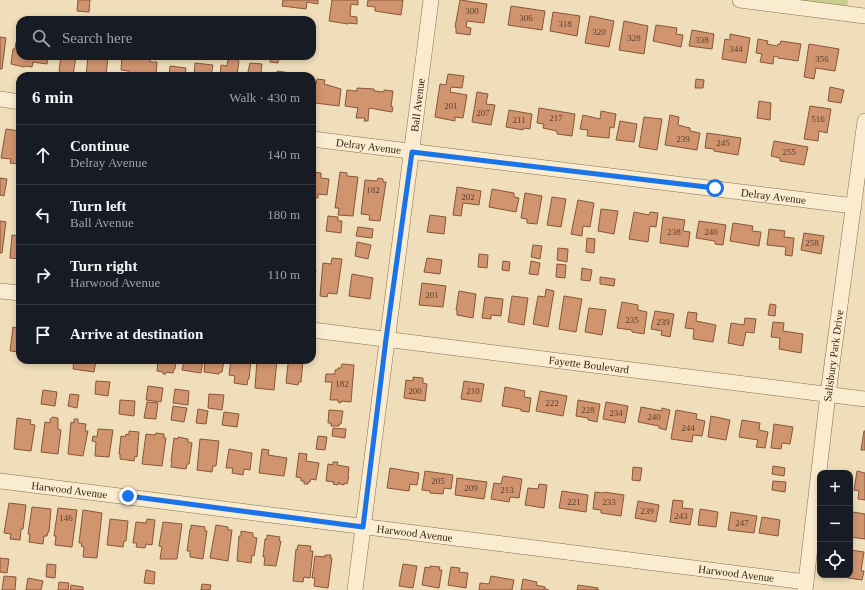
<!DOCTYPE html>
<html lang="en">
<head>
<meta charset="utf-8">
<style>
	:root { --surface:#171b24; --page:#242831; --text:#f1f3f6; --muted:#9ea1a6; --line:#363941 }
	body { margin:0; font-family:"Times New Roman",serif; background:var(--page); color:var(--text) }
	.controls { position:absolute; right:12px; bottom:12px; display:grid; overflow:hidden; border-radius:8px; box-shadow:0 2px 6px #0003 }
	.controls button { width:36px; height:36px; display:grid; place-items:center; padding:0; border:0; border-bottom:1px solid var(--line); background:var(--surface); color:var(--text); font:20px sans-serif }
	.stop { position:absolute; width:12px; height:12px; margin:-9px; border:3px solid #1a73e8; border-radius:50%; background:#fff }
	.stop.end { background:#1a73e8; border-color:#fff; box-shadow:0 1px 4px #0008 }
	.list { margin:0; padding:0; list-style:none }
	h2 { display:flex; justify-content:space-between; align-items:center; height:52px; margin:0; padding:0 16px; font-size:17px }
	h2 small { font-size:13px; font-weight:400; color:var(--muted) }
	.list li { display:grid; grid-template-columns:26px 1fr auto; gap:12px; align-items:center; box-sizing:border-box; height:60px; padding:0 16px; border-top:1px solid var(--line) }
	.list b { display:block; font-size:15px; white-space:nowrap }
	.list p { margin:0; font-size:13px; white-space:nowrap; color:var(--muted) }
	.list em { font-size:13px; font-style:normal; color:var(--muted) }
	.icon { flex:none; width:22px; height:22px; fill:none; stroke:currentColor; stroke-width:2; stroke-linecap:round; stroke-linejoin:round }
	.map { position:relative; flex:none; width:865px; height:590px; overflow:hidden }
	.search { position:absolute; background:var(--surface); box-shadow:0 2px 6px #0003; left:16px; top:16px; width:300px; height:44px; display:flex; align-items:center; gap:10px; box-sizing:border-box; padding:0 14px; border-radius:12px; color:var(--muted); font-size:15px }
	.panel { position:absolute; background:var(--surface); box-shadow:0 2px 6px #0003; left:16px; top:72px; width:300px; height:292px; border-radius:12px }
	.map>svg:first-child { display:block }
	.green { fill:#c8ce8f }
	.building { fill:#d0946e; stroke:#875639 }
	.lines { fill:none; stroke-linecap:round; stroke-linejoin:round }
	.street-casing { stroke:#876e54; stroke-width:16 }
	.street { stroke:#faecce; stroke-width:15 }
	.route { stroke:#1a73e8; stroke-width:5 }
	.labels { text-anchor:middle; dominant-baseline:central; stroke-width:4; stroke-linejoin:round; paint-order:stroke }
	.number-label { font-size:9px; fill:#5c422f }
	.street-label { font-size:11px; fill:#35261a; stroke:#f7e9ca }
</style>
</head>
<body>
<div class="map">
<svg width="865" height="590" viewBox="0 0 865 590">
	<rect width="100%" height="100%" fill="#f0debb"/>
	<polygon class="green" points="740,0 848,0 847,14"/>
	<g class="building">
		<polygon points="78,0 90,0 89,12 77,11"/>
		<polygon points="283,0 318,0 318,4 307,2 306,9 282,6"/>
		<polygon points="332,0 358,0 358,5 351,4 350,16 357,17 357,24 349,23 348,24 329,21"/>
		<polygon points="368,0 403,0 401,15 375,11 375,7 367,6"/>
		<polygon points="460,0 487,4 484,23 467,21 466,27 471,28 470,35 456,33 456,27 455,27"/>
		<polygon points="511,6 545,11 542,30 508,25"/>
		<polygon points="553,12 580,16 577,36 550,31"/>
		<polygon points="590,16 614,21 609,47 585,43"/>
		<polygon points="624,21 648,26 644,54 619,50"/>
		<polygon points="656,25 677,28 676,34 683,35 681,47 653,41"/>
		<polygon points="692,30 714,34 712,49 689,46"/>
		<polygon points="730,34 750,38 746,63 722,59 725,39 730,40"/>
		<polygon points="0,37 6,38 2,69 0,69"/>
		<polygon points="758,39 768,41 767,44 777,46 778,44 780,44 781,41 801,44 798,61 778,58 778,57 774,56 773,64 760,62 762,54 756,53"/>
		<polygon points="16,42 20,42 20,56 48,56 47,64 33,62 32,67 26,66 24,67 11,64 13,49 15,49"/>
		<polygon points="809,44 839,49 835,71 816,68 814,79 804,77"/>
		<polygon points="61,56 76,56 73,76 60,76 60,71 59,71"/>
		<polygon points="88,56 108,56 106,76 86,76"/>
		<polygon points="122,56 151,56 150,62 157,62 156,76 129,76 129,71 121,70"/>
		<polygon points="271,56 279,56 278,63 270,62"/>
		<polygon points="234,59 239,61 237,76 220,76 221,65 227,66 228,60"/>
		<polygon points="195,63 213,65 211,76 194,76"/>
		<polygon points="250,63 262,64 261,72 265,73 264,76 247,76"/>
		<polygon points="170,66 186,68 185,76 169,76"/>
		<polygon points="277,71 290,73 289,76 277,76"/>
		<polygon points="448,74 464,76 462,88 451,87 450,92 467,95 463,118 455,117 455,121 435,117 440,84 446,85"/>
		<polygon points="317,79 325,80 324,84 341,89 339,106 315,103 315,105 312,104 312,83 316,84"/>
		<polygon points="696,79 704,80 703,88 695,88"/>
		<polygon points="830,87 844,90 841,103 828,101"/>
		<polygon points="357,88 374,89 374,91 384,92 384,90 393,91 391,107 393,107 392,112 369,108 368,121 364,121 365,118 356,118 358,108 345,106 347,90 357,91"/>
		<polygon points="477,92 488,94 486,104 495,105 491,125 472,122"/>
		<polygon points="759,101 771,103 770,120 757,118"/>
		<polygon points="810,106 831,109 827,133 819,131 818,141 804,139"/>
		<polygon points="539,108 575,114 572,136 557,134 557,131 543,128 544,124 537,123"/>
		<polygon points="509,110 532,114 530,129 523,128 523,130 506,127"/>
		<polygon points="601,111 616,114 614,128 610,127 609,138 587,136 588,130 580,129 583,115 600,119"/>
		<polygon points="670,115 679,117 678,125 690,128 690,131 700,133 697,150 665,145"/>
		<polygon points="644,117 662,119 657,150 639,147"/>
		<polygon points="620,121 637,124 634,142 616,140"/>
		<polygon points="6,129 20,131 19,164 10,163 11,159 1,158"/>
		<polygon points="707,133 741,138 738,155 714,151 714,149 705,148"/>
		<polygon points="774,141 808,147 804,165 780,161 780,158 771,156"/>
		<polygon points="312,170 313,172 321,173 321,178 329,179 327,195 318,194 318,198 312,197"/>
		<polygon points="340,172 347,173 347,176 358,177 353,216 338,215 339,208 335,208"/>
		<polygon points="0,178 7,179 4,196 0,195"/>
		<polygon points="378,178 383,179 383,182 386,182 380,221 369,220 370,215 361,214 365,180 377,181"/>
		<polygon points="457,187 481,191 479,205 463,203 461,216 453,215"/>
		<polygon points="492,189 514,193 514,197 519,198 516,212 489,207"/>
		<polygon points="525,193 542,196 537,224 527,223 527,219 521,218"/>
		<polygon points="552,197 566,199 561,227 547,225"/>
		<polygon points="578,200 594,203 590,227 583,226 582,236 571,234"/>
		<polygon points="601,209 618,211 614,234 598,231"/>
		<polygon points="634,212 649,215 650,212 658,213 656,227 650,226 648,242 629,239"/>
		<polygon points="430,215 446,217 444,234 427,232"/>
		<polygon points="328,216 338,217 338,221 342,221 341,233 326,231"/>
		<polygon points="663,217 685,220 683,231 690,232 688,247 660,243"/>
		<polygon points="0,221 6,222 2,253 0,253"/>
		<polygon points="699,221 726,225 723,245 715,244 715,241 696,238"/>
		<polygon points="733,223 753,226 752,231 761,232 759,246 730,241"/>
		<polygon points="358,227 373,229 372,238 356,236"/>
		<polygon points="769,229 785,231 784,237 794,238 792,256 785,255 786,247 767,245"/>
		<polygon points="804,233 824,236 821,254 801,250"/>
		<polygon points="12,235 20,236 20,259 10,258"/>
		<polygon points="587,238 595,239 594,253 586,252"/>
		<polygon points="357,242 371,245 368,259 355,256"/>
		<polygon points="533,245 542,246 540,259 531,257"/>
		<polygon points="558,248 568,249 567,262 557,260"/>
		<polygon points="479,254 488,255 487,268 478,267"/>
		<polygon points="332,258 342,259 337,294 328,293 327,297 320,296 323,263 331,264"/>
		<polygon points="427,258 442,260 440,274 424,272"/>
		<polygon points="503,261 510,262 509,271 502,270"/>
		<polygon points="531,261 540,263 538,275 529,274"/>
		<polygon points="557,264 566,265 565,278 556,277"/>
		<polygon points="582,268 592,270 590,281 581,280"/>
		<polygon points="312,269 316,270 312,295"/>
		<polygon points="352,274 373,278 370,299 349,296"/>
		<polygon points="600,277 615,279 614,286 600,284"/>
		<polygon points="422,283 446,286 443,307 419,305"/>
		<polygon points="546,289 554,291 548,327 533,324 538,296 545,297"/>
		<polygon points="459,291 476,294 473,318 457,315 457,310 456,310"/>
		<polygon points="512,296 528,298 524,325 508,322"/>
		<polygon points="564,296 582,299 576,332 559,329"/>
		<polygon points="485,297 503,299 501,316 491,315 491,319 482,318"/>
		<polygon points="622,302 638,305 638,310 647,312 644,334 632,332 632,330 617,328"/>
		<polygon points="770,304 776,305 775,316 768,315"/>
		<polygon points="589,308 606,310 602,335 585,332"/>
		<polygon points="655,311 674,314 670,337 661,335 662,331 651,329"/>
		<polygon points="688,312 697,313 696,321 716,325 713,342 693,339 694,329 685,328"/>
		<polygon points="745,318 756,319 754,333 746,332 743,346 728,343 731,323 744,325"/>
		<polygon points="773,322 784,323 783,331 803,334 801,353 779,349 780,338 771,337"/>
		<polygon points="17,324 20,324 20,352 10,351 13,327 17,328"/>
		<polygon points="74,360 96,360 94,372 73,369"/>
		<polygon points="134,360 150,360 150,362 141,361 141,363 133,362"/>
		<polygon points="158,360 176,360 175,369 174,369 173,373 166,372 166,374 163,374 163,372 157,371"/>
		<polygon points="185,360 203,360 201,373 182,370 184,361"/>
		<polygon points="205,360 224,360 222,372 220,372 219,374 204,372"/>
		<polygon points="231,360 251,360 249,379 248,379 247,385 234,383 235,376 229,375"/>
		<polygon points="257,360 277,360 274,390 255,388"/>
		<polygon points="287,360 303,360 301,382 299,382 298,385 286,383 288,364 287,363"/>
		<polygon points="342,364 354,365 351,402 341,401 341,403 338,402 338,400 330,400 332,382 325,382 326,374 335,374 335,370 337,370 338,368 341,368"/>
		<polygon points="413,377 423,378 423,383 427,384 425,401 404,398 406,380 413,381"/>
		<polygon points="96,381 110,382 108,396 95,394"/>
		<polygon points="464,381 484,384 481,402 461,399"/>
		<polygon points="148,386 163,388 161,402 146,400"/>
		<polygon points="505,387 525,391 524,397 531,398 529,412 521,411 521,409 502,406"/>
		<polygon points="175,389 189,391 188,405 173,403"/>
		<polygon points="43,390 57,392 55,406 41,404"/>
		<polygon points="540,391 567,396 563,416 536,411"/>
		<polygon points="70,394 79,395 77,408 68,406"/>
		<polygon points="209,394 224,395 222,410 208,408"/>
		<polygon points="120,400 135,401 134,416 119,414"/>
		<polygon points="578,400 600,404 597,422 588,420 588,418 576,416"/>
		<polygon points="147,402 158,403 156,419 144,418"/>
		<polygon points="606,402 628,406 625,423 603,419"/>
		<polygon points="173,406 187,408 184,422 171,420"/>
		<polygon points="641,407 662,411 662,408 670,410 666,430 659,428 659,426 638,422"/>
		<polygon points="198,409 208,411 206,424 196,423"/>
		<polygon points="329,410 343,411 341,424 339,424 339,426 331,426 331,423 328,423"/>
		<polygon points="676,410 697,414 696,419 705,421 702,436 693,435 692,442 671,439"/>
		<polygon points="224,412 239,414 237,427 222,425"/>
		<polygon points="711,416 730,420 726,440 708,437"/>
		<polygon points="53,417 58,418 58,429 61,430 58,454 41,452 45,422 50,423 50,419"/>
		<polygon points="17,418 31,420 30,424 35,425 31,451 14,449"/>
		<polygon points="74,419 78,419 78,423 86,424 85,431 88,431 83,456 68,454 71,422 74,423"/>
		<polygon points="742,420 760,423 759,430 768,432 765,448 756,447 758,440 739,437"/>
		<polygon points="774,424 793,427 790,444 782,443 781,449 771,448"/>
		<polygon points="333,428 346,429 345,438 332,436"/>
		<polygon points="98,429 113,430 109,457 95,456 96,442 92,441 93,436 97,437"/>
		<polygon points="129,431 139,432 137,457 135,456 134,461 120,459 120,454 119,454 121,436 125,437 126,434 129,435"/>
		<polygon points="864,431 865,431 865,450 861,450"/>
		<polygon points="156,433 164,434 164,438 166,438 162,466 142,464 146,434 155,435"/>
		<polygon points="318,436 327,437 325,450 316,449"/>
		<polygon points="178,437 188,439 188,442 192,443 189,464 187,464 186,469 171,467 172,461 171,461 174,438 178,439"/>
		<polygon points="200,439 219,441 216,466 213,466 212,472 197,470"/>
		<polygon points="229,449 252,453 250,470 244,469 243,475 232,473 233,468 226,468"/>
		<polygon points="262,449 269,450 268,455 287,458 284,476 259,473"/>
		<polygon points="299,453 307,454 306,461 319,463 316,480 311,479 310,482 308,482 308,484 304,484 304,481 301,481 301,478 296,477"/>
		<polygon points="333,462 338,462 337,465 349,467 348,477 349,477 347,484 344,483 344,485 340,484 339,482 338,485 333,484 334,482 326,481 328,464 333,465"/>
		<polygon points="773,466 785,468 784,476 772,474"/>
		<polygon points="633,467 642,468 640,481 632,480"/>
		<polygon points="390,468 419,473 417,485 410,484 409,491 387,488"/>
		<polygon points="425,471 453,475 451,489 444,488 443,494 430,493 430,491 422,490"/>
		<polygon points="857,471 865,473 865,500 858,499 859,491 854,490"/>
		<polygon points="503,476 522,479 519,498 510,497 509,502 491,499 494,483 501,484"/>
		<polygon points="457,478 487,482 484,499 455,495"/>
		<polygon points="773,481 786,482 785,492 772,490"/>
		<polygon points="539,484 547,485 544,508 525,505 528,488 538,489"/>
		<polygon points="562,491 588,495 586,512 559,508"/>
		<polygon points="595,492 603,493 604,492 624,495 621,516 601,513 601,510 593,509"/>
		<polygon points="673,500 683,501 682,508 693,509 690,525 670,522"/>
		<polygon points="638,501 659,505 656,522 635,518"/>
		<polygon points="9,503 26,505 23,529 21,529 20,540 10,539 11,534 4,533"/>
		<polygon points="32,507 51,509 49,532 48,532 47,536 44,536 43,544 29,542 30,534 28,534"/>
		<polygon points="58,508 77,510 72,547 55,545 56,536 54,536"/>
		<polygon points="700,509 718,512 716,527 698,525"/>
		<polygon points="83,510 102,513 97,558 83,557 84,547 81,546 82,543 79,543"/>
		<polygon points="731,512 757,516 754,533 728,530"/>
		<polygon points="853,512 865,514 865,539 850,537"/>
		<polygon points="762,517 780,520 778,536 759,533"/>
		<polygon points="110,519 128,521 126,541 124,541 123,547 107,545"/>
		<polygon points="147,519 155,520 152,545 146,544 145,548 136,547 137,543 133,543 136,522 146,523"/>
		<polygon points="163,522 182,524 177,559 160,559 162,547 159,546"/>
		<polygon points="191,525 205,527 205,531 207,531 203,559 190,557 190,551 187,551 190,529 191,529"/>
		<polygon points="216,525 228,527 228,530 232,530 228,561 210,558"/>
		<polygon points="241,531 253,533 253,537 257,538 254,556 252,555 251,563 237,561 239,536 241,536"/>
		<polygon points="267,535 280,537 279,541 281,541 276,566 264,565 265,557 263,557 265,539 267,539"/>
		<polygon points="298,545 311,546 310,551 313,551 310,578 304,577 303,582 293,581 296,549 297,550"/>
		<polygon points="850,550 864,552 861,571 864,571 862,580 848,578 848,575 850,575"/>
		<polygon points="325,555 331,555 330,558 332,558 328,588 314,586 315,578 312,578 315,556 325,557"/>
		<polygon points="0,558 9,559 7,573 0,572"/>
		<polygon points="47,564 56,565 55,578 46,577"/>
		<polygon points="403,564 417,566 413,588 399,586"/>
		<polygon points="430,566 440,567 439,570 442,570 439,588 422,585 425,567 430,568"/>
		<polygon points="451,567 460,568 459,572 468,573 466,588 448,585"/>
		<polygon points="146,570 155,572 154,584 144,583"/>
		<polygon points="4,576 16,577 15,590 2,590"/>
		<polygon points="491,576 514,580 512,590 479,590 480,583 489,584"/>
		<polygon points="28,578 43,581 41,590 26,590"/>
		<polygon points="523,579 537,582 536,585 545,587 545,589 549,590 521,590"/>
		<polygon points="59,582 69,583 68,590 58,590"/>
		<polygon points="202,584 211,585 210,590 201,590"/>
		<polygon points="71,585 83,587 83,590 70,590"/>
		<polygon points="578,585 598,588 598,590 577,590"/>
	</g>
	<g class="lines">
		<defs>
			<g id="street">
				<polyline points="740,0 865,16"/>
				<polyline points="0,99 20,102"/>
				<path id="s1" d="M312,139l542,67"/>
				<polyline points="0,291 20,293"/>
				<path id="s2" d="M312,330l553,69"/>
				<path id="s3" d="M0,481l806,101"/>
				<path id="s4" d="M355,590l76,-590"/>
				<path id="s5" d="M805,590l23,-196 37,-273"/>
			</g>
		</defs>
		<use href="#street" class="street-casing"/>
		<use href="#street" class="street"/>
	</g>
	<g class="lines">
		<polyline class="route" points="128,496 363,527 386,339 412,152 715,188"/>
	</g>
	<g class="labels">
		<g class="number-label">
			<text x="472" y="11">300</text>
			<text x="526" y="18">306</text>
			<text x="565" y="24">318</text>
			<text x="599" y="32">320</text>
			<text x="634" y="38">328</text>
			<text x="702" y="40">338</text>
			<text x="736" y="49">344</text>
			<text x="822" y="59">356</text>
			<text x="451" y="106">201</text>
			<text x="483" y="113">207</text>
			<text x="556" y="118">217</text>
			<text x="818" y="119">516</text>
			<text x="519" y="120">211</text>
			<text x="683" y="139">239</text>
			<text x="723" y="143">245</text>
			<text x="789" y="152">255</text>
			<text x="373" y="190">182</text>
			<text x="468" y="197">202</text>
			<text x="674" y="232">238</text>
			<text x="711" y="232">240</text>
			<text x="812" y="243">258</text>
			<text x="432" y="295">201</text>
			<text x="632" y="320">235</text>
			<text x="663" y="322">239</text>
			<text x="342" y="384">182</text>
			<text x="415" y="391">200</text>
			<text x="473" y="391">210</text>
			<text x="552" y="403">222</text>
			<text x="588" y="410">228</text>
			<text x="616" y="413">234</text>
			<text x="654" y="417">240</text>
			<text x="688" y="428">244</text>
			<text x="438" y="481">205</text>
			<text x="471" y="488">209</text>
			<text x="507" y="490">213</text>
			<text x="574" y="502">221</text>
			<text x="609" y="502">233</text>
			<text x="647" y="511">239</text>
			<text x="681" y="516">243</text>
			<text x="66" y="518">146</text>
			<text x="742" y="523">247</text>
		</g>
		<g class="street-label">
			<text stroke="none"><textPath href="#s4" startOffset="489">Ball Avenue</textPath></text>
			<text stroke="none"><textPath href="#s1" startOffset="57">Delray Avenue</textPath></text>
			<text stroke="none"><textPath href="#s1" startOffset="465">Delray Avenue</textPath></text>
			<text stroke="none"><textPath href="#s5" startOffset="236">Salisbury Park Drive</textPath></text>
			<text stroke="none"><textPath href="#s2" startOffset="279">Fayette Boulevard</textPath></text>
			<text stroke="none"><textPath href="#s3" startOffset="70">Harwood Avenue</textPath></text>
			<text stroke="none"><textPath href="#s3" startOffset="418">Harwood Avenue</textPath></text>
			<text stroke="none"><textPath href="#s3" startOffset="742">Harwood Avenue</textPath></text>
		</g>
	</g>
</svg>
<div class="controls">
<button>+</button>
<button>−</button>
<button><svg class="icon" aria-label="locate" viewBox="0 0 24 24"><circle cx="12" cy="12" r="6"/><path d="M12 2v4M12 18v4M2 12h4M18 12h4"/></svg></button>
</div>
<div class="stop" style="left:715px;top:188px"></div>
<div class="stop end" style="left:128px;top:496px"></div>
<div class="search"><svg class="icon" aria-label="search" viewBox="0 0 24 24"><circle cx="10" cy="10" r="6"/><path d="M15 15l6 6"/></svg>Search here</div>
<section class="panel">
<h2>6 min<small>Walk · 430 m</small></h2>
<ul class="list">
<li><svg class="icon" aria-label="ahead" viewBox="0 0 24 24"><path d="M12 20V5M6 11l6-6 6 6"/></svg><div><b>Continue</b><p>Delray Avenue</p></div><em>140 m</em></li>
<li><svg class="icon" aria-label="left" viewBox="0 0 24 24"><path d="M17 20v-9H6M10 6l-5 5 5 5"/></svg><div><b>Turn left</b><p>Ball Avenue</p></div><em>180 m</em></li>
<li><svg class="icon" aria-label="right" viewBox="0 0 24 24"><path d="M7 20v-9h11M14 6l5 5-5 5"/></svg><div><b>Turn right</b><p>Harwood Avenue</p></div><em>110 m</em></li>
<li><svg class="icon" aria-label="arrive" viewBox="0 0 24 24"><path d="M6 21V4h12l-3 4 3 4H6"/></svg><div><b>Arrive at destination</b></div></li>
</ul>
</section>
</div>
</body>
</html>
